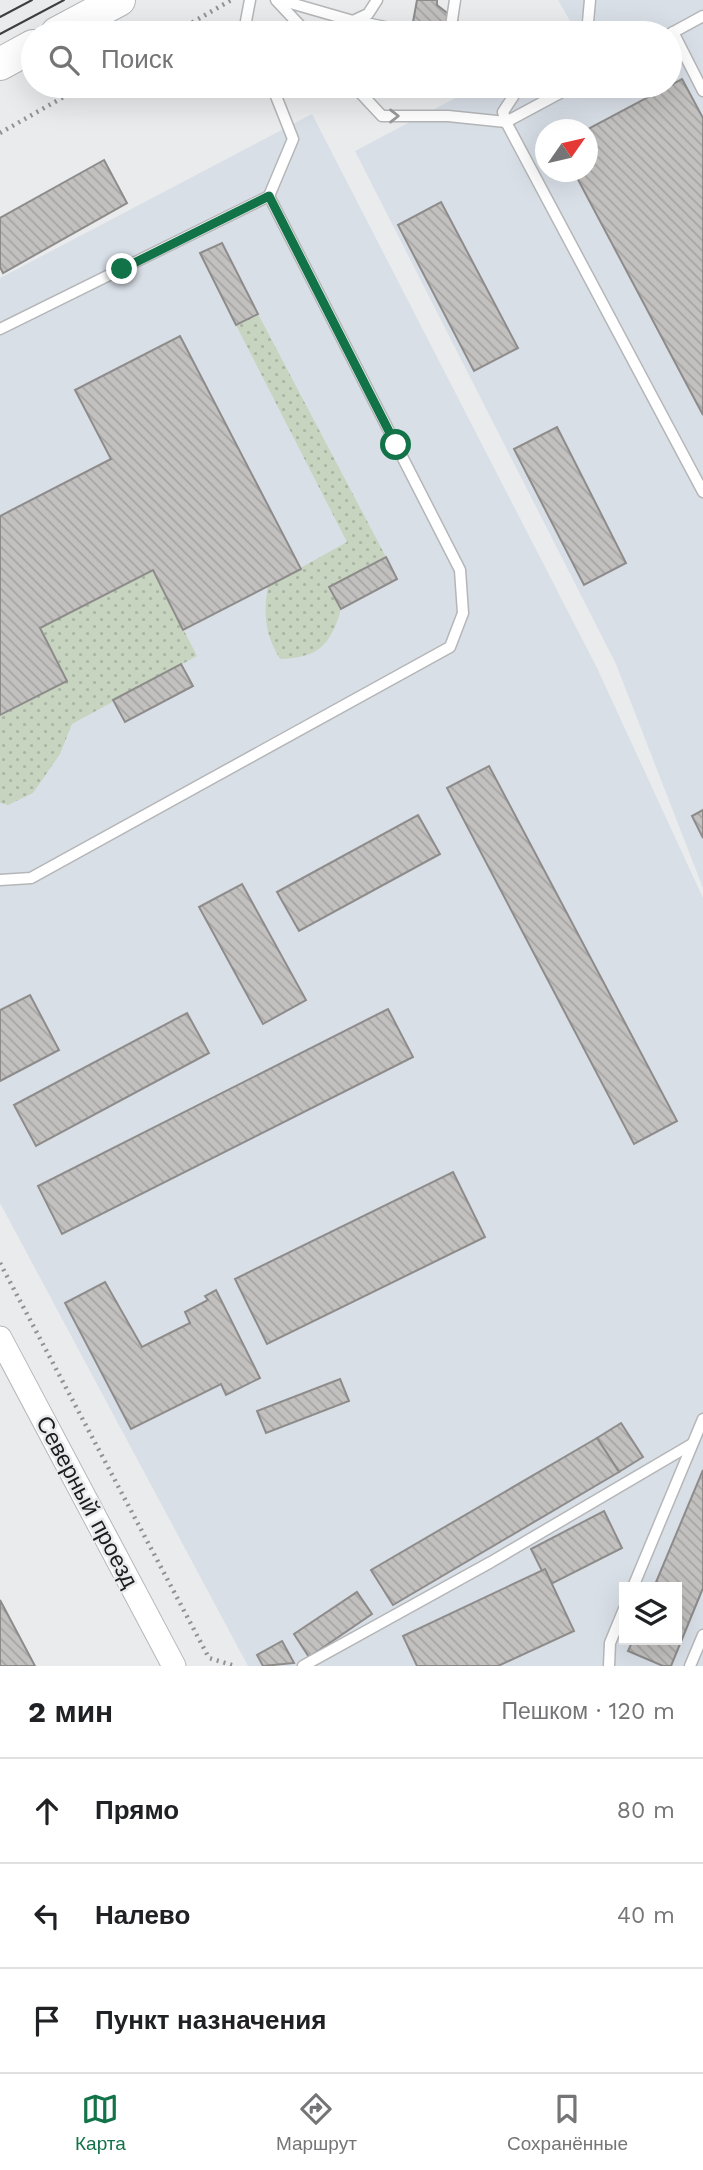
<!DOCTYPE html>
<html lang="ru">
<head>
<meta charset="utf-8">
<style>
	:root { --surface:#fff; --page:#f2f2f2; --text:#202124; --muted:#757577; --line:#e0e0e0; --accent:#127248 }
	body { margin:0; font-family:"Work Sans",sans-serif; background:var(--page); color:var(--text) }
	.controls { position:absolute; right:21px; bottom:21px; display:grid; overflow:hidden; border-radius:0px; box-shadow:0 7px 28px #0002 }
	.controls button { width:63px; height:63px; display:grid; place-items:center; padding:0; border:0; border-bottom:2px solid var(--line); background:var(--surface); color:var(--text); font:35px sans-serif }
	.compass { position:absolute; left:535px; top:119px; width:63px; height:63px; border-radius:50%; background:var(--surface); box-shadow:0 7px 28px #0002; rotate:56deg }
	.stop { position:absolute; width:21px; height:21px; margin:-16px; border:5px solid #127248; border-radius:50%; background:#fff }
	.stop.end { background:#127248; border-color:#fff; box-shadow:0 2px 7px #0008 }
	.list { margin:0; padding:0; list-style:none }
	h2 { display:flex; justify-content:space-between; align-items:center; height:91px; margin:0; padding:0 28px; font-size:30px }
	h2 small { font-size:23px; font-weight:400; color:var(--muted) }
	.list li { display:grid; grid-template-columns:46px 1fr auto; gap:21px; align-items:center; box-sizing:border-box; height:105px; padding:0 28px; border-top:2px solid var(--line) }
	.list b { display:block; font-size:26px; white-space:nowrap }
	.list em { font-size:23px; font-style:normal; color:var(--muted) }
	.icon { flex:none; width:38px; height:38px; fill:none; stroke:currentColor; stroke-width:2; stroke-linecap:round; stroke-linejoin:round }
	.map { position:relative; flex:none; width:703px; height:1666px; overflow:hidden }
	.search { position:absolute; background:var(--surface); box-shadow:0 7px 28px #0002; left:21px; right:21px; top:21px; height:77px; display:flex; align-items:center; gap:18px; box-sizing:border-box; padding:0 24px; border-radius:38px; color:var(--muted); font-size:26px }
	.sheet { height:406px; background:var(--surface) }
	nav { display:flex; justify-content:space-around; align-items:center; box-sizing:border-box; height:98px; border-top:2px solid var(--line); background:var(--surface); font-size:19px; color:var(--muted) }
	nav a { display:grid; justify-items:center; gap:4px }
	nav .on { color:var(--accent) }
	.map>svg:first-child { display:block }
	.built { fill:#d9dfe7; fill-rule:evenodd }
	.grass { fill:url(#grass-dots) }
	.building { fill:url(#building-back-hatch); stroke:#8e8c8b; stroke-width:2 }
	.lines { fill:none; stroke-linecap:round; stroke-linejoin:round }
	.service-casing { stroke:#b5b6b8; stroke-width:13 }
	.minor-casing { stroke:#b5b6b8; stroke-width:25 }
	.secondary-casing { stroke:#b5b6b8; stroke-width:34 }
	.path { stroke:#919293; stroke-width:4.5; stroke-dasharray:2 5; stroke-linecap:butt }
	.service { stroke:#fff; stroke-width:10 }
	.minor { stroke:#fff; stroke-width:23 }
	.secondary { stroke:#fff; stroke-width:32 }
	.tram { stroke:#3d3e3e; stroke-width:2 }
	.oneway { stroke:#999 }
	.route { stroke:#127248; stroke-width:9 }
	.labels { text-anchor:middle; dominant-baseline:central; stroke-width:5; stroke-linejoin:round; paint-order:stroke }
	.street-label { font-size:23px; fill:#1c1d1d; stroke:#eaebed }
</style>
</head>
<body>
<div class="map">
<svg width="703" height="1666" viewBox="0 0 703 1666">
	<defs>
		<pattern id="grass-dots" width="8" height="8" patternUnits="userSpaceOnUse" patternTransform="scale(1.75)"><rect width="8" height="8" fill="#c7d4bf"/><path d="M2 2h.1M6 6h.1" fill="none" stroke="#aab6a4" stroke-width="1.8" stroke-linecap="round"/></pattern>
		<pattern id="building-back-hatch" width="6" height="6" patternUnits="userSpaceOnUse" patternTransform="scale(1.75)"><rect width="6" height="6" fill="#c2c1bf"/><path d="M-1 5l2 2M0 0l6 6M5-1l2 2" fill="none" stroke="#a6a5a4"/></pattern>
	</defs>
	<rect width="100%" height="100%" fill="#eaebed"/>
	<g class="built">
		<path d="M558,0h145v888l-87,-224 -261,-513 123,-65h192v-53h-93zM546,130h42v42h-42z"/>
		<path d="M312,114l285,554 106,230v768h-455l-248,-463v-925zM624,1587h53v53h-53z"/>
	</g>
	<g class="grass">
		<path d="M258,314l128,243 -56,30 11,22c-10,36 -23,49 -61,50 -15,-25 -17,-45 -12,-73l79,-44 -111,-217z"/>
		<polygon points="153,570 197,656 72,724 60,754 33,793 8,805 0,803 0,715 66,681 40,628"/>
	</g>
	<g class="building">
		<polygon points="417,0 437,0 437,5 464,26 484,28 483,33 411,33"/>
		<polygon points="682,79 703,118 703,415 574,172 588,172 586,130"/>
		<polygon points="104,160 127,203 3,273 0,267 0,218"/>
		<polygon points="441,202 518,348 474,371 398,225"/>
		<polygon points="222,243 258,314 236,325 200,253"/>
		<polygon points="180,336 301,569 183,630 153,570 40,628 67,681 0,715 0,516 111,459 75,390"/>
		<polygon points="557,427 626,563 584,585 514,449"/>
		<polygon points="386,557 397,579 341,609 329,587"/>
		<polygon points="181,664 193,686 125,722 113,700"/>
		<polygon points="489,766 677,1121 634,1144 447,788"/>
		<polygon points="703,810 703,838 692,816"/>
		<polygon points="418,815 440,854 299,931 277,892"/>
		<polygon points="242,884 306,1000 263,1024 199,907"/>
		<polygon points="30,995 59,1050 0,1081 0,1010"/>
		<polygon points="388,1009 413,1057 62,1234 38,1186"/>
		<polygon points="187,1013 209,1053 36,1146 14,1105"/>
		<polygon points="453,1172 485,1237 267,1344 235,1279"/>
		<polygon points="105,1282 142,1347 190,1323 185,1312 208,1300 205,1296 216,1290 260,1378 226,1395 221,1384 131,1429 65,1303"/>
		<polygon points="340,1379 349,1401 266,1433 257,1411"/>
		<polygon points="621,1423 643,1457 619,1472 597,1438"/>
		<polygon points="597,1438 619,1472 393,1605 371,1570"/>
		<polygon points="703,1470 703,1588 671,1666 663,1666 628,1651 633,1640 677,1640 677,1587 654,1587"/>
		<polygon points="604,1511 622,1548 549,1585 531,1549"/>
		<polygon points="545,1569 574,1631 498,1666 417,1666 403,1636"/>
		<polygon points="357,1592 372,1614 309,1657 294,1634"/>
		<polygon points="0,1600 35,1666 0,1666"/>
		<polygon points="282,1641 294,1663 263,1666 257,1655"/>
	</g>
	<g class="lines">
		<defs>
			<g id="service">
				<polyline points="250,0 246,21 251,33"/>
				<polyline points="276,0 307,33"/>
				<polyline points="280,0 353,21 368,33"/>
				<polyline points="353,21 368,14 377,0"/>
				<polyline points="356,21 414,33"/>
				<polyline points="673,32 703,91"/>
				<polyline points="450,33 455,0"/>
				<polyline points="587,33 590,0"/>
				<polyline points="670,34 703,16"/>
				<polyline points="354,86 382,116 448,116 506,122 573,86"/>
				<polyline points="520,86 503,112 506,122 703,492"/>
				<polyline points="0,329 269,196 293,139 272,86"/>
				<polyline points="0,880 31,878 450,647 463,613 460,570 269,196"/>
				<polyline points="633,1587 703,1419"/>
				<polyline points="303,1666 491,1562 692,1444"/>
				<polyline points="609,1666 610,1643 624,1609"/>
				<polyline points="690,1666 703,1635"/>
			</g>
			<polyline id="minor" points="0,1338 174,1666"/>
			<g id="secondary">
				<polyline points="57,33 119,0"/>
				<polyline points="0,64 33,46"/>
			</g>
		</defs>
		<use href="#service" class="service-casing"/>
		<use href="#minor" class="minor-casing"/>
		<use href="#secondary" class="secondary-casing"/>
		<g class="path">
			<polyline points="174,33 231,0"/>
			<polyline points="0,133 83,86"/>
			<polyline points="0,1263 209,1658 235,1666"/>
		</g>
		<use href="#service" class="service"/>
		<use href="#minor" class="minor"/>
		<use href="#secondary" class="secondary"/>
		<g class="tram">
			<polyline points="0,17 32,0"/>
			<polyline points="0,34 64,0"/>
		</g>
	</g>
	<defs><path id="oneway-chevron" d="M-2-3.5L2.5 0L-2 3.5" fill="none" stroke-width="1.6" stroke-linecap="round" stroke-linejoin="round" transform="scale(1.75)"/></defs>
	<use class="oneway" href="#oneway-chevron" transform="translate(394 116)"/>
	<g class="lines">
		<polyline class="route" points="122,269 269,196 396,445"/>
	</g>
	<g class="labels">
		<g class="street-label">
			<text transform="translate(87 1502) rotate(62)">Северный проезд</text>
		</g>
	</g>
</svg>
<div class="controls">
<button><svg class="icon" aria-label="layers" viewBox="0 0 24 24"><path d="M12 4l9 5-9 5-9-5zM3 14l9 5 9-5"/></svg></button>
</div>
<svg class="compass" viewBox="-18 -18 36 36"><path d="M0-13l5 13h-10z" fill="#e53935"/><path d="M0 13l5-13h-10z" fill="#757577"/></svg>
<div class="stop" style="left:396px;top:445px"></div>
<div class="stop end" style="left:122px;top:269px"></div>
<div class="search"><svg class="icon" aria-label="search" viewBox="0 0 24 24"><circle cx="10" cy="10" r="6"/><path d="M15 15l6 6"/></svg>Поиск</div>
</div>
<section class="sheet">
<h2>2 мин<small>Пешком · 120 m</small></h2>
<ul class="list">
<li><svg class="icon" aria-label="ahead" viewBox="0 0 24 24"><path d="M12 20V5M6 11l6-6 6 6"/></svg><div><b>Прямо</b></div><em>80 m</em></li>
<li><svg class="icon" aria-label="left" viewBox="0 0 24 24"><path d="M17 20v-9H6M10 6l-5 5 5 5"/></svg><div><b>Налево</b></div><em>40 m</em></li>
<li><svg class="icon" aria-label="arrive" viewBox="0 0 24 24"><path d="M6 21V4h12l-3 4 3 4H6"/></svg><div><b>Пункт назначения</b></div></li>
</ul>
</section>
<nav>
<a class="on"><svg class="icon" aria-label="map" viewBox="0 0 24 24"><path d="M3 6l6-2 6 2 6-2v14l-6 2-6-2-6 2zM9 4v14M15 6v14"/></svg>Карта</a>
<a><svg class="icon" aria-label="directions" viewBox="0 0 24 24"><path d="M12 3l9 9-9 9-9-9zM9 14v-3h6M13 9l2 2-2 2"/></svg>Маршрут</a>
<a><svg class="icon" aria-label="saved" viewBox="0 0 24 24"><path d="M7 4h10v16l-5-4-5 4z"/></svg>Сохранённые</a>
</nav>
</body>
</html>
